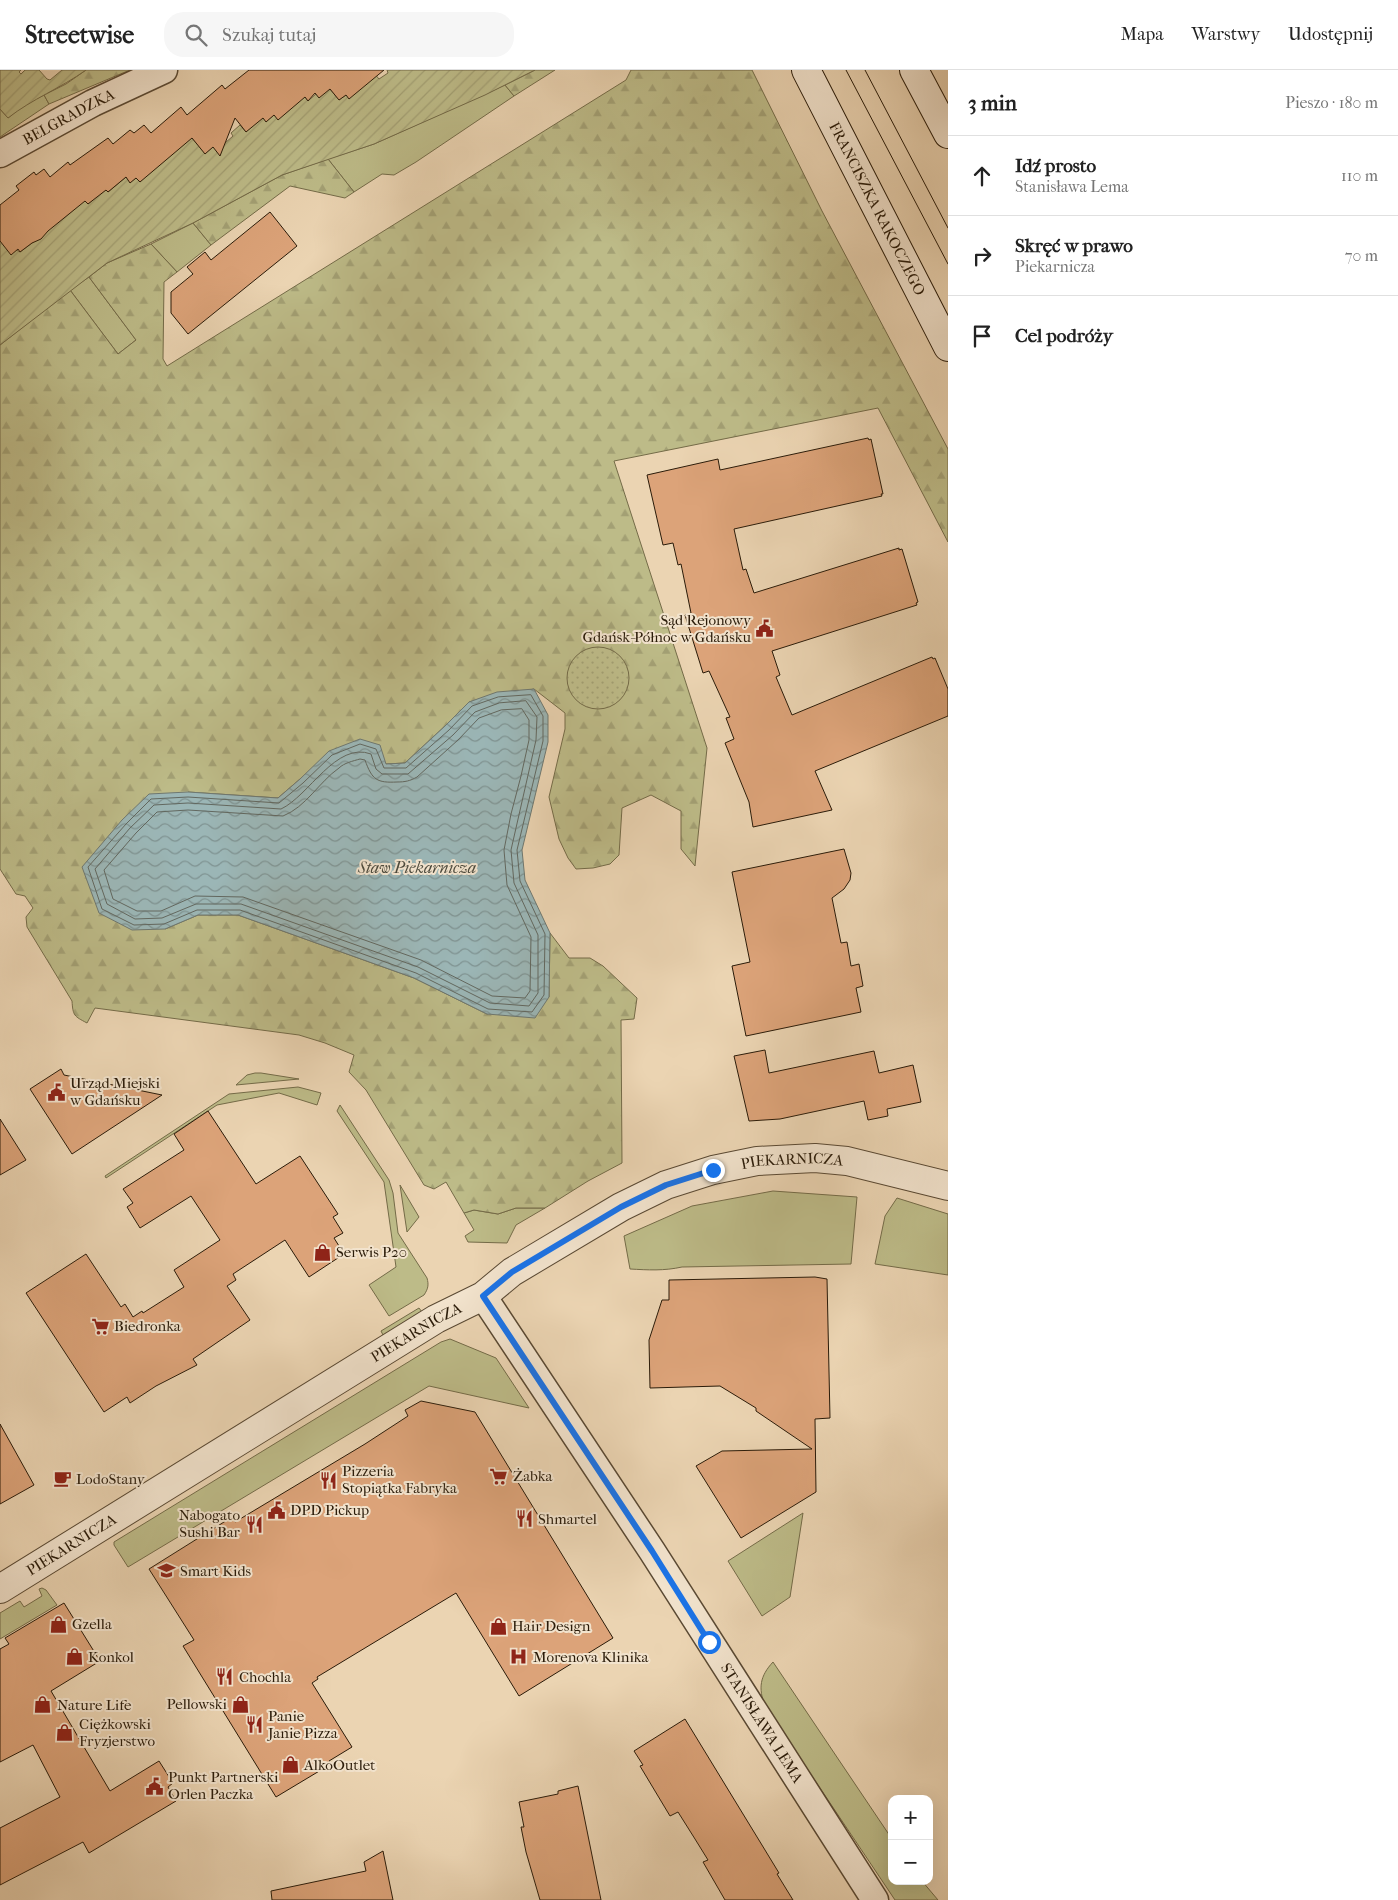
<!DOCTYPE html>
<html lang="pl">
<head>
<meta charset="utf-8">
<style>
	:root { --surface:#fff; --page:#f6f6f6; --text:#222; --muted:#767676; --line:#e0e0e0 }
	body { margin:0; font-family:"IM FELL French Canon",serif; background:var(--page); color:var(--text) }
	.controls { position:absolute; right:15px; bottom:15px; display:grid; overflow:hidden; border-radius:10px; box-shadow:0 5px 20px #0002 }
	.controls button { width:45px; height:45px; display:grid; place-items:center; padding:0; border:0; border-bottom:1px solid var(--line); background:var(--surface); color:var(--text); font:25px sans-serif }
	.stop { position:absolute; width:15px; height:15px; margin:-11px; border:4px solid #1a73e8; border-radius:50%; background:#fff }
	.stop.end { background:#1a73e8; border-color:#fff; box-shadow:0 1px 5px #0008 }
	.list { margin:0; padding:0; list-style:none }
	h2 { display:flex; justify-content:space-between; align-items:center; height:65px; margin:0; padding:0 20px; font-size:21px }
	h2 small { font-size:16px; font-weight:400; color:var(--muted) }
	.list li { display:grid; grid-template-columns:32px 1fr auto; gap:15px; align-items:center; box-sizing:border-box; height:80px; padding:0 20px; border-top:1px solid var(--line) }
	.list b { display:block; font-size:19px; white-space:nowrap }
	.list p { margin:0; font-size:16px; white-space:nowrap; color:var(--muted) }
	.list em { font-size:16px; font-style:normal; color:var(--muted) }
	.icon { flex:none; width:28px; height:28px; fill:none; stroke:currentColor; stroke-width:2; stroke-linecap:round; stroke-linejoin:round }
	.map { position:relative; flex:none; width:948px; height:1830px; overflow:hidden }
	header { display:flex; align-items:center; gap:30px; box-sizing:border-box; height:70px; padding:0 25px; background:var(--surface); border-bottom:1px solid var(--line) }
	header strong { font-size:24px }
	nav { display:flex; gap:28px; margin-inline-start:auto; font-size:18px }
	.search { width:350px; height:45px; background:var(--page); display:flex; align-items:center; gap:12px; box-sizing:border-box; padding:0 18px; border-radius:20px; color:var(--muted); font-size:19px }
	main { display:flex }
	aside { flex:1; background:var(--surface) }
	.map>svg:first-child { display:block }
	.grass { fill:#bdbb88; stroke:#746b48 }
	.forest { fill:url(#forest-firs); stroke:#746b48 }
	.park { fill:url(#park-dots); stroke:#746b48 }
	.garden { fill:url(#garden-furrows); stroke:#746b48 }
	.water { fill:url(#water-waves); stroke:#6e7871 }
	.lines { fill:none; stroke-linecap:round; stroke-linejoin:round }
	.shore { stroke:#626860; stroke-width:1 }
	.building { fill:#dca379; stroke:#2a1b09 }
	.minor-casing { stroke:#5a4933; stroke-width:29 }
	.tertiary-casing { stroke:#5a4933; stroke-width:30 }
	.secondary-casing { stroke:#2a1b09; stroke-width:30 }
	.minor { stroke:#f2e3cd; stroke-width:26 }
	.tertiary { stroke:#f2e3cd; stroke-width:28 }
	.secondary { stroke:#f2e3cd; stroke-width:28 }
	.tram { stroke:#2a1b09; stroke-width:1 }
	.route { stroke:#1a73e8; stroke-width:6 }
	.labels { text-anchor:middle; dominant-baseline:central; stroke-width:4; stroke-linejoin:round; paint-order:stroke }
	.street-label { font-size:15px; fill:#2a1b09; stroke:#f2e3cd }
	.poi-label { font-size:15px; fill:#2a1b09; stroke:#f2e3cd; text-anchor:start }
	.water-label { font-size:16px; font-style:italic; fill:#4c4a3d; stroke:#f2e3cd }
</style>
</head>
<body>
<header>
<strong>Streetwise</strong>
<div class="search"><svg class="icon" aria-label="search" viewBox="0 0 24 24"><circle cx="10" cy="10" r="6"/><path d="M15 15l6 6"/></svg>Szukaj tutaj</div>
<nav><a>Mapa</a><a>Warstwy</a><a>Udostępnij</a></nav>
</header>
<main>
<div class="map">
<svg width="948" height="1830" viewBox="0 0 948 1830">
	<defs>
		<pattern id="forest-firs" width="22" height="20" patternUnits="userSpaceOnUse" patternTransform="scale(1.25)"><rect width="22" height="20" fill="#bdbb88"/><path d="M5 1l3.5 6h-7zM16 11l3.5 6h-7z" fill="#a3a074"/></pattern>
		<pattern id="park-dots" width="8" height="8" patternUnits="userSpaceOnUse" patternTransform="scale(1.25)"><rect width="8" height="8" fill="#bdbb88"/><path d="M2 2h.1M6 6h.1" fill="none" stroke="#a3a074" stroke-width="1.8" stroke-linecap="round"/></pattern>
		<pattern id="garden-furrows" width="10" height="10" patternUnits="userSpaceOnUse" patternTransform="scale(1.25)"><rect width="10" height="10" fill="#bdbb88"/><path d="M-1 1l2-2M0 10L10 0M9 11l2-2" fill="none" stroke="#a3a074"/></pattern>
		<pattern id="water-waves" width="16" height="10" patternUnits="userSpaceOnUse" patternTransform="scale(1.25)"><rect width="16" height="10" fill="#9bb6b6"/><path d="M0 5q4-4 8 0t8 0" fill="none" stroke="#7f9392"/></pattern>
	</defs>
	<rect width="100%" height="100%" fill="#ebd4b2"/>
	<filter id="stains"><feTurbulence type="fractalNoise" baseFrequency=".004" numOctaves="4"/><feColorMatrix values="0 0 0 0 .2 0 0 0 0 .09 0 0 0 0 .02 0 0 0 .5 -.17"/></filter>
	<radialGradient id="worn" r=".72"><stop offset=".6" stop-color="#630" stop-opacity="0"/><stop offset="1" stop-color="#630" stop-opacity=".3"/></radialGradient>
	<g class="grass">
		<polygon points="505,15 514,26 416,92 394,105 382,104 354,122 328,89 374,74"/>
		<polygon points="44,25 49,34 0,67 0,39 8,48 25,34"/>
		<polygon points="193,153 211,175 177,202 151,174"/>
		<polygon points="89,207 136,270 118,284 70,220"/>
		<polygon points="255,1003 261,1003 299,1009 236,1015 247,1005"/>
		<polygon points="298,1017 321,1023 317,1035 279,1023 217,1035 106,1108 105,1106 229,1024"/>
		<path d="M340,1035l49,75 4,13 5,40 29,45c2,7 1,11 -3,17l-35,21 -20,-31 27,-18 -12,-85 -47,-71z"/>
		<polygon points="400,1115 419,1147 407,1162"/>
		<path d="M773,1121l84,6 -6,67 -169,3c-18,4 -34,3 -52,2l-6,-33 68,-30z"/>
		<polygon points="897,1128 948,1144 948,1205 875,1194 885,1146"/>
		<polygon points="516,1138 545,1138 516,1155 507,1173 468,1172 465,1166 474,1160 464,1143 474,1140 498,1144"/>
		<polygon points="419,1238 422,1242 386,1265 383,1265 381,1261"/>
		<polygon points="450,1269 496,1288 529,1338 429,1316 128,1497 114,1475 114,1472 441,1272"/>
		<polygon points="803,1443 790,1527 762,1546 728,1491"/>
		<polygon points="42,1518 46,1520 57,1535 0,1569 0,1543 20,1531 24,1537 42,1526 39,1519"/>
		<path d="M773,1592l119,177v42h30l16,19h-43l-130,-194c-7,-18 -5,-30 8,-44z"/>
	</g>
	<g class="forest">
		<polygon points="86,0 130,0 49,34 44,25 66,14"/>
		<polygon points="535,0 555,0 514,26 505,15"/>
		<path d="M631,0h121l70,141 126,238v93l-70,-134 -264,53 93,287 -12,118 -14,-17v-38l-30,-16 -29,13 -3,47 -9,9 -17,4 -17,1 -8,-11 -9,-19 -10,-42 16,-68v-16l-31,-24 -65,13 -24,24 -40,37 -19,1 -86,15 -22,19 -90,-6 -23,137 33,-14h40l176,63 73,36 62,-17 1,-64 19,25h21l13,8 34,32 -3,21 -13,1 1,143 -34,18 -43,27h-29l-18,6 -24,-4 -10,3 -18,-31 -12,7 -10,-4 -58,-95 -17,-18 5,-17 -29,-12 -26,-8 -204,-27 -8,15c-13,-7 -14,-7 -15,-22l-45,-74 -1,-10 7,-9 -8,-12 -9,-2 -16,-25v-524l70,-55 48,64 18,-14 -47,-63 18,-14 44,-19 26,28 -13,10 -1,77 4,7 459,-286z"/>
		<polygon points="328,89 354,122 345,128 290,116 211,175 193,153 282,105"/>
	</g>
	<circle class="park" cx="598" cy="608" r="31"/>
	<g class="garden">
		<path d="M0,0h21l-2,2 2,2 4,-4h14l8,9 3,1 12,-10h24c-25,18 -54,29 -78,48l-8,-9z"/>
		<polygon points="387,0 535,0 485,25 374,74 282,105 193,153 107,193 0,275 0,171 20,182 40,167 82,127 88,134 96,127 94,124 106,119 108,122 126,107 130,112 136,108 140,112 178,52 205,83 213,77 217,80 233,66 231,63 240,55 246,62 261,45 266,51 274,45 278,49 303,24 308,31 316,24 330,19 339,30 346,25 349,28 374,3 379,9 388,3"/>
	</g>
	<polygon class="water" points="534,619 548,645 548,672 522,780 525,810 550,863 549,927 535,948 487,944 414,908 238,845 198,845 165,859 132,860 99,843 82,797 122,750 149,724 188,722 278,728 300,709 329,681 360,669 380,675 386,694 405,693 445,656 469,632 497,622"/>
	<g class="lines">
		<g class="shore">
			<polygon points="531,625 543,646 543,671 517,780 520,811 545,864 544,925 532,942 488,939 416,903 240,840 197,840 164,854 134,855 102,839 88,797 126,754 151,729 188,727 279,733 303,713 332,685 360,674 376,679 384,698 406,698 449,660 472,636 498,627"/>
			<path d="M526,631l11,16 -1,23 -25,110 3,33 24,52v58l-9,13 -39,-3 -72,-36 -177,-63h-45l-34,14 -27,1 -28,-15 -12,-35 35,-41 24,-23 34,-2 93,6c28,-13 55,-68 90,-55l5,15 6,5h26l45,-39 22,-23 24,-9z"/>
			<path d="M522,639l7,11v20l-8,36 -10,38 -7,36 3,35 24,52 -1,54 -5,7 -33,-2 -71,-36 -178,-63 -48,-1 -34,15h-24l-24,-12 -9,-29 32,-37 21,-21 31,-2 95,6c23,-9 36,-34 56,-48 5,-5 14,-7 21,-9l5,1c7,20 12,23 32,22 8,0 13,-1 20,-5l41,-37 21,-22 22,-8z"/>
		</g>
	</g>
	<g class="building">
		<polygon points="249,0 384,0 349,29 346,25 339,30 330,19 319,28 315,23 308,31 305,27 278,50 274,45 266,52 263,48 246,62 235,48 220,86 213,77 205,84 192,68 140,112 136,108 130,113 126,107 108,122 106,120 88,134 85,131 48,161 41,169 32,173 20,182 18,179 11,185 0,171 0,135 19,120 16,116 34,102 36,105 44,99 50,107 68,92 70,95 108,68 113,74 130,60 134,63 144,55 151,63 181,37 187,45 222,15 225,19"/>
		<polygon points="270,142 297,176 188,264 171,243 171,222 193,204 187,197 205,182 211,190"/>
		<polygon points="868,368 869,370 871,369 883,424 881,424 882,426 734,459 743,500 746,499 754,523 899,478 899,480 902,479 918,532 916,533 917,535 772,581 780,605 776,607 792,645 932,587 933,589 935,588 948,619 948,646 815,701 832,740 753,757 749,732 725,673 734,669 726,648 730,647 709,601 703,603 685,545 691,543 681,494 678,495 673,473 663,475 647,405 718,389 720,400"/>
		<polygon points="844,779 851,803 850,810 844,819 832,828 841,873 847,872 851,896 859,894 863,916 856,918 861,942 746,966 732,896 750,892 732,802"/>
		<polygon points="765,980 769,1003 874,981 879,1003 913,995 921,1032 887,1039 888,1046 868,1050 864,1031 780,1049 749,1051 734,986"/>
		<polygon points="61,999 64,1005 162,1025 72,1084 30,1019"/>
		<polygon points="208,1041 256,1114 300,1086 338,1144 333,1147 343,1163 334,1168 344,1184 309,1207 285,1170 233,1204 236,1210 227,1216 250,1250 193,1289 197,1295 156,1316 130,1333 127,1327 104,1342 26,1223 86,1184 121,1237 125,1234 133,1247 142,1241 143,1243 184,1217 174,1200 220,1170 191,1126 140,1158 127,1137 133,1133 123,1119 184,1080 174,1064"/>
		<polygon points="0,1049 26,1090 0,1105"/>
		<polygon points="815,1207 827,1209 830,1348 815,1349 816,1422 741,1468 696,1396 722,1381 812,1379 756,1341 756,1338 720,1316 650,1318 649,1270 662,1230 669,1230 669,1210"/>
		<polygon points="421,1331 475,1342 613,1568 519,1626 456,1523 317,1607 318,1609 312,1613 352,1677 329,1691 331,1694 276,1727 183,1576 194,1570 149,1499 232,1447 235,1452 365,1374 408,1346 405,1340"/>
		<polygon points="0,1354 34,1415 0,1434"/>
		<polygon points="64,1533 100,1591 51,1621 110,1721 159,1691 173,1713 168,1717 176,1731 89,1783 83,1772 0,1815 0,1758 60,1727 33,1675 0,1692 0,1579 9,1574 5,1568"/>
		<polygon points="685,1649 765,1780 779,1803 777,1804 793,1830 725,1830 703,1792 708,1790 695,1769 678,1742 670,1746 640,1696 643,1695 634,1681"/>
		<polygon points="578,1716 601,1830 540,1830 526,1782 521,1757 524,1757 519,1732 558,1724 558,1721"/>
		<polygon points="383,1781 393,1830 272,1830 271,1821 366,1801 364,1792"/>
	</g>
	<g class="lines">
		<defs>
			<g id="minor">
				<path id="s1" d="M0,84l93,-51 71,-33"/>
				<path id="s2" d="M483,1226l169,255 223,349"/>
			</g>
			<g id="tertiary">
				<path id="s3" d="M0,1519l436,-270 47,-23 29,-24 109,-65 45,-22 47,-15 44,-9 58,-3 32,3 101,25"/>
			</g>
			<g id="secondary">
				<path id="s4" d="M806,0l142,277"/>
				<polyline points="914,0 948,64"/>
			</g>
		</defs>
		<use href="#minor" class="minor-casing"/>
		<use href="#tertiary" class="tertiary-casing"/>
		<use href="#secondary" class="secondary-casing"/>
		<use href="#minor" class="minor"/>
		<use href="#tertiary" class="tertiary"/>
		<use href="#secondary" class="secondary"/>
		<g class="tram">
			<polyline points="846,0 948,194"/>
			<polyline points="865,0 948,158"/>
		</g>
	</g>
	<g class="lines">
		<polyline class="route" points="709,1572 652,1481 483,1226 512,1202 621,1137 666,1115 713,1100"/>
	</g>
	<defs>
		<symbol id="civic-bare" viewBox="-9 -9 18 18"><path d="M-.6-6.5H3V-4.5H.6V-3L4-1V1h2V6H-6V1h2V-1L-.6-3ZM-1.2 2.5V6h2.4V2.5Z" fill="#8f2418" stroke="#f2e3cd" stroke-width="2.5" paint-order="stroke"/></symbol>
		<symbol id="shop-bare" viewBox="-9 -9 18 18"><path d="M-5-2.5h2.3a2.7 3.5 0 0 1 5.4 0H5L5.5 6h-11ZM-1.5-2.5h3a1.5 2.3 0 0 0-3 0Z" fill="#8f2418" stroke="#f2e3cd" stroke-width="2.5" paint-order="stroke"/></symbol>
		<symbol id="supermarket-bare" viewBox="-9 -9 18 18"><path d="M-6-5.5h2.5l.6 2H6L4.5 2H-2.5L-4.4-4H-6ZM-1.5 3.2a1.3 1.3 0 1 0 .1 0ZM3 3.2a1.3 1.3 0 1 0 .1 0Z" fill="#8f2418" stroke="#f2e3cd" stroke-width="2.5" paint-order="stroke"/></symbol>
		<symbol id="cafe-bare" viewBox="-9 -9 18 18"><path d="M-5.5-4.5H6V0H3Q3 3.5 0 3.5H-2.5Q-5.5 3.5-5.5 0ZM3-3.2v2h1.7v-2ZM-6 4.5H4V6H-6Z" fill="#8f2418" stroke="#f2e3cd" stroke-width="2.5" paint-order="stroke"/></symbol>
		<symbol id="restaurant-bare" viewBox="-9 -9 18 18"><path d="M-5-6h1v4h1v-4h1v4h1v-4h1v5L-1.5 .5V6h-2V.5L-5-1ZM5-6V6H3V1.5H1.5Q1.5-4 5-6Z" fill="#8f2418" stroke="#f2e3cd" stroke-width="2.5" paint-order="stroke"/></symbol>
		<symbol id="school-bare" viewBox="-9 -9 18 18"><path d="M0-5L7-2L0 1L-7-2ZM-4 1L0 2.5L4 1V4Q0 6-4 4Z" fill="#8f2418" stroke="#f2e3cd" stroke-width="2.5" paint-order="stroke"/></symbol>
		<symbol id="hospital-bare" viewBox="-9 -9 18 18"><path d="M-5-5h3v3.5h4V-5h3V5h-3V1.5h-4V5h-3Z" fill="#8f2418" stroke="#f2e3cd" stroke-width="2.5" paint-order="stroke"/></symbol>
	</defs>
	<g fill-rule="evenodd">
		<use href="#civic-bare" x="752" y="546" width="25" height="25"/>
		<use href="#civic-bare" x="44" y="1010" width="25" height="25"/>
		<use href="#shop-bare" x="310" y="1170" width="25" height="25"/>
		<use href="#supermarket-bare" x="88" y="1244" width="25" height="25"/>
		<use href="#supermarket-bare" x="486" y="1394" width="25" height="25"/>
		<use href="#cafe-bare" x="50" y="1396" width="25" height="25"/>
		<use href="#restaurant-bare" x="316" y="1398" width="25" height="25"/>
		<use href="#civic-bare" x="264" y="1428" width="25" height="25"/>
		<use href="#restaurant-bare" x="512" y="1436" width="25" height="25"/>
		<use href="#restaurant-bare" x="242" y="1442" width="25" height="25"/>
		<use href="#school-bare" x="154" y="1488" width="25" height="25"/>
		<use href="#shop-bare" x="46" y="1542" width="25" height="25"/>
		<use href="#shop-bare" x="486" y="1544" width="25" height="25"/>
		<use href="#shop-bare" x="62" y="1574" width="25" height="25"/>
		<use href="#hospital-bare" x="506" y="1574" width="25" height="25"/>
		<use href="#restaurant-bare" x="212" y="1594" width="25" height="25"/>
		<use href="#shop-bare" x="228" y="1622" width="25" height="25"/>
		<use href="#shop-bare" x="30" y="1622" width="25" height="25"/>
		<use href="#restaurant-bare" x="242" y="1642" width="25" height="25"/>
		<use href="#shop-bare" x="52" y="1650" width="25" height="25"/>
		<use href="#shop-bare" x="278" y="1682" width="25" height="25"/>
		<use href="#civic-bare" x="142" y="1704" width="25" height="25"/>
	</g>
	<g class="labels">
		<g class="street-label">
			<text stroke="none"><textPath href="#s1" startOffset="78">BELGRADZKA</textPath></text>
			<text stroke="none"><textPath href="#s4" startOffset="156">FRANCISZKA RAKOCZEGO</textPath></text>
			<text stroke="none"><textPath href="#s3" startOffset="909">PIEKARNICZA</textPath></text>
			<text stroke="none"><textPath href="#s3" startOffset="489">PIEKARNICZA</textPath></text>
			<text stroke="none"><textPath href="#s3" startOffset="84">PIEKARNICZA</textPath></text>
			<text stroke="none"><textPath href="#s2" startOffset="510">STANISŁAWA LEMA</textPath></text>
		</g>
		<g class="poi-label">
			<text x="751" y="550" text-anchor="end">Sąd Rejonowy<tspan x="751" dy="17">Gdańsk-Północ w Gdańsku</tspan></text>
			<text x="70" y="1013">Urząd Miejski<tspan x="70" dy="17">w Gdańsku</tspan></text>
			<text x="336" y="1182">Serwis P20</text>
			<text x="114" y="1256">Biedronka</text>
			<text x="342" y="1401">Pizzeria<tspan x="342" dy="17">Stopiątka Fabryka</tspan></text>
			<text x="513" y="1406">Żabka</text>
			<text x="76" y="1409">LodoStany</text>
			<text x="290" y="1440">DPD Pickup</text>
			<text x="240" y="1445" text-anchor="end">Nabogato<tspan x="240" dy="17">Sushi Bar</tspan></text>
			<text x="538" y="1449">Shmartel</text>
			<text x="180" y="1501">Smart Kids</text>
			<text x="72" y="1554">Gzella</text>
			<text x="512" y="1556">Hair Design</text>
			<text x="88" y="1587">Konkol</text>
			<text x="533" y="1587">Morenova Klinika</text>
			<text x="239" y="1607">Chochla</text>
			<text x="227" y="1634" text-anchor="end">Pellowski</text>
			<text x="57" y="1635">Nature Life</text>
			<text x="268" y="1646">Panie<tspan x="268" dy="17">Janie Pizza</tspan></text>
			<text x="79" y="1654">Ciężkowski<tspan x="79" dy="17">Fryzjerstwo</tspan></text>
			<text x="304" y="1695">AlkoOutlet</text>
			<text x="168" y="1707">Punkt Partnerski<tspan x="168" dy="17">Orlen Paczka</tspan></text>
		</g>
		<g class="water-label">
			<text x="417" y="797">Staw Piekarnicza</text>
		</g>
	</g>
	<rect width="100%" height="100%" filter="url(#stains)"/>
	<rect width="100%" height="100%" fill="url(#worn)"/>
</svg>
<div class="controls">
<button>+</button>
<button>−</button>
</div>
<div class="stop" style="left:709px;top:1572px"></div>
<div class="stop end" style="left:713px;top:1100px"></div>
</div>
<aside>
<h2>3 min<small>Pieszo · 180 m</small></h2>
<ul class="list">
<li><svg class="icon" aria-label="ahead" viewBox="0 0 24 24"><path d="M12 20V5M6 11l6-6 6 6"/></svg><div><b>Idź prosto</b><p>Stanisława Lema</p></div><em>110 m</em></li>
<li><svg class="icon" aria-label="right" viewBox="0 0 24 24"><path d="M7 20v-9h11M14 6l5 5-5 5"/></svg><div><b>Skręć w prawo</b><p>Piekarnicza</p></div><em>70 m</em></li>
<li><svg class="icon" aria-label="arrive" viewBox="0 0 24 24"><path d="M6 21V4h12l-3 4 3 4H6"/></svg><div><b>Cel podróży</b></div></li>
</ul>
</aside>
</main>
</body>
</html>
